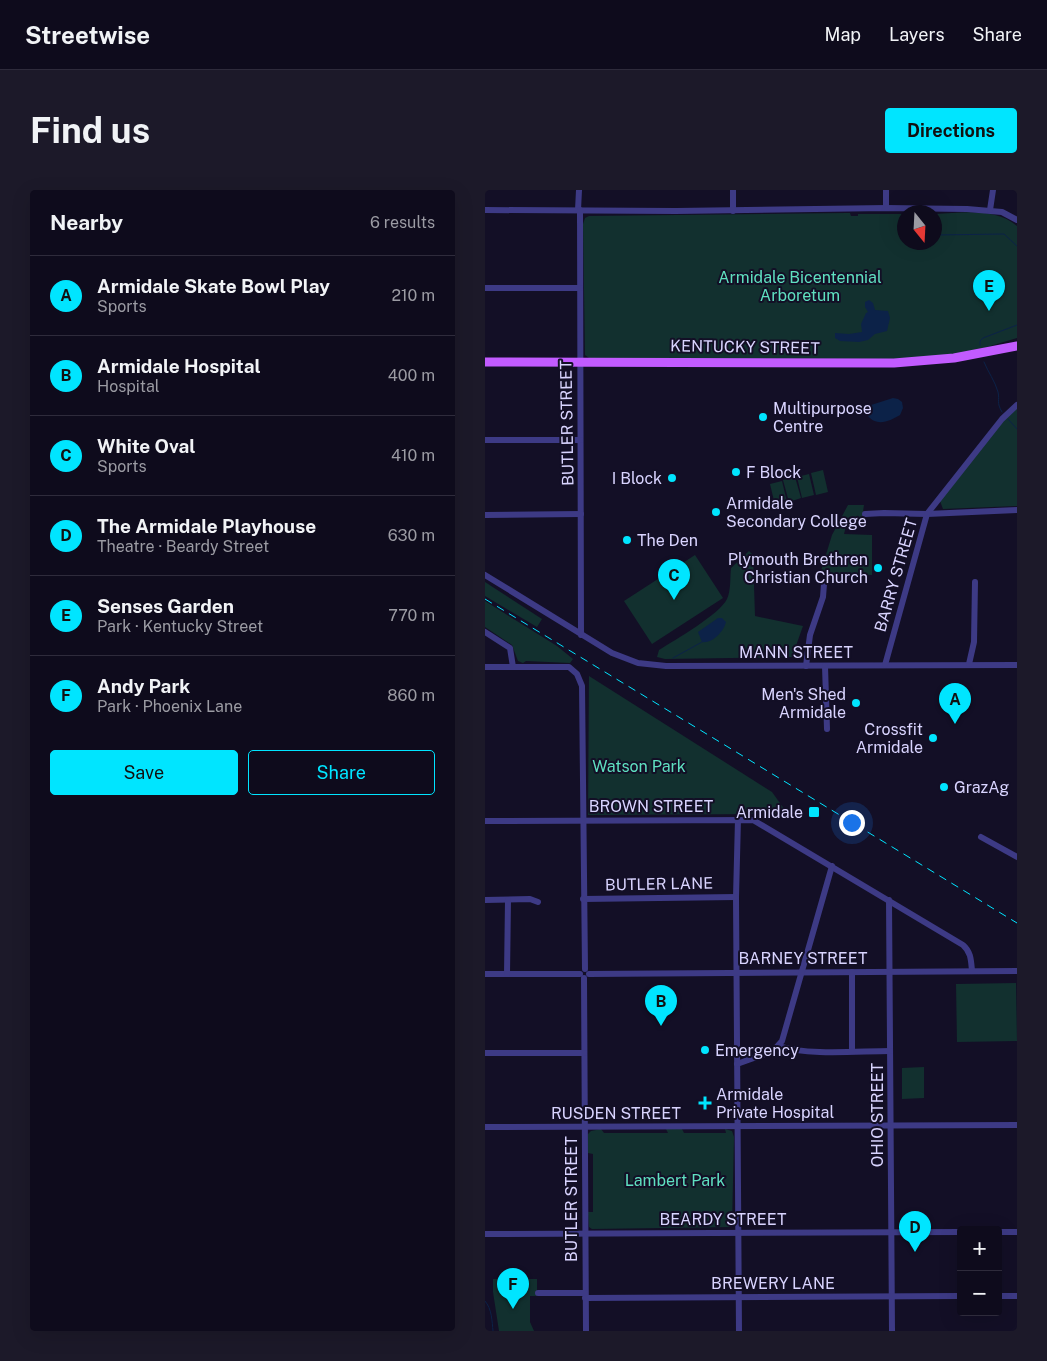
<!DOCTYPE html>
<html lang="en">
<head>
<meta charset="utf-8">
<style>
	:root { --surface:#0e0b1c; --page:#1c1929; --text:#f1f3f6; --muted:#9b9ba3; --line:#2e2b3b; --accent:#00e5ff }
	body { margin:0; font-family:"Public Sans",sans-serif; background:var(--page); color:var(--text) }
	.controls { position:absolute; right:15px; bottom:15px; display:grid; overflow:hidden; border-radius:5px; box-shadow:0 5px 20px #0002 }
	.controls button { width:45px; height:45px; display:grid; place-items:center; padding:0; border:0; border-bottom:1px solid var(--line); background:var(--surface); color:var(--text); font:25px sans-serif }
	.compass { position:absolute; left:412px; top:15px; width:45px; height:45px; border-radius:50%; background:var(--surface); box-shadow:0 5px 20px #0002; rotate:162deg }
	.you { position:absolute; left:366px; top:632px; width:18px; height:18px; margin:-12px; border:4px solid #fff; border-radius:50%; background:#1a73e8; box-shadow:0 0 0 8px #1a73e833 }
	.badge { display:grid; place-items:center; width:32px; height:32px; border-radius:50%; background:var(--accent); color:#111; font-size:16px; font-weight:700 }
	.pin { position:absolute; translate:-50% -41px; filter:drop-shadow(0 1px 2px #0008) }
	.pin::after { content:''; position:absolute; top:26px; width:18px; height:15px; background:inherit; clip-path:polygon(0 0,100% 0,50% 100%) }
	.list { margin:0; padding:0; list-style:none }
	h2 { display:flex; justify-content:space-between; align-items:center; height:65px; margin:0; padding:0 20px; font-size:21px }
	h2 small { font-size:16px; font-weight:400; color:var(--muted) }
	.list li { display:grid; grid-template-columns:32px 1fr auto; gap:15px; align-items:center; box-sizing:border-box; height:80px; padding:0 20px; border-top:1px solid var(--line) }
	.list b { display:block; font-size:19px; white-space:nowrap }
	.list p { margin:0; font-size:16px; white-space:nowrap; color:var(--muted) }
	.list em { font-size:16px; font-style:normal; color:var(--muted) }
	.actions { display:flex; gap:10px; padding:15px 20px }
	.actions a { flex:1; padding:11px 0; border:1px solid var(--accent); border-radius:5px; text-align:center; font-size:18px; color:var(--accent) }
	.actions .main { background:var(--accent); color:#111 }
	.map { position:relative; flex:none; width:532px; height:1141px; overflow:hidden; border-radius:5px }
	header { display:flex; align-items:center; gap:30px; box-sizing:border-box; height:70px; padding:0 25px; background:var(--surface); border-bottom:1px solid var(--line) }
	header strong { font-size:24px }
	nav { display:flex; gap:28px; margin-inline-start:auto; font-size:18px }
	.intro { display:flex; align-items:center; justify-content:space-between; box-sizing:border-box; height:120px; padding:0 30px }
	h1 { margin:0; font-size:35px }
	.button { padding:12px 22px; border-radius:5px; background:var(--accent); color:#111; font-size:18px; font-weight:700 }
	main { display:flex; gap:30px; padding:0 30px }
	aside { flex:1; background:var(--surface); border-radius:5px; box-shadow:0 5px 20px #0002 }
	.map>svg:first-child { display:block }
	.green { fill:#12302f }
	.water { fill:#0c2248 }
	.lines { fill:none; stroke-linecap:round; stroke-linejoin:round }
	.stream { stroke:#0c2248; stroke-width:1 }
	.minor { stroke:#3d3a85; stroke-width:6 }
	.major { stroke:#c25bff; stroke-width:9 }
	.rail { stroke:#00e5ff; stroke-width:1; stroke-dasharray:8 6; stroke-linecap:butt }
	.poi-dot { fill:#00e5ff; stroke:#130f26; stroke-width:2 }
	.labels { text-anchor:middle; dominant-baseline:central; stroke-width:4; stroke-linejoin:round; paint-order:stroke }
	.park-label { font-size:16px; fill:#5fe0c0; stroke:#130f26 }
	.street-label { font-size:16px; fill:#d9d4ff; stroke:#130f26 }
	.poi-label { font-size:16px; fill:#d9d4ff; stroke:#130f26; text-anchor:start }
</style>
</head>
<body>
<header>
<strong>Streetwise</strong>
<nav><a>Map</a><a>Layers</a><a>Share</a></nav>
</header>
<div class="intro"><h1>Find us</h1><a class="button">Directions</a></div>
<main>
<aside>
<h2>Nearby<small>6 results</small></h2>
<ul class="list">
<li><span class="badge">A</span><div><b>Armidale Skate Bowl Play</b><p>Sports</p></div><em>210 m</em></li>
<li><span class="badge">B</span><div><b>Armidale Hospital</b><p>Hospital</p></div><em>400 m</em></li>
<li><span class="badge">C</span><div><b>White Oval</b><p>Sports</p></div><em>410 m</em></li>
<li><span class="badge">D</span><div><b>The Armidale Playhouse</b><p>Theatre · Beardy Street</p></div><em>630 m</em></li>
<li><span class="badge">E</span><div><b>Senses Garden</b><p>Park · Kentucky Street</p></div><em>770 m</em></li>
<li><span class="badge">F</span><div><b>Andy Park</b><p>Park · Phoenix Lane</p></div><em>860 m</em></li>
</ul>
<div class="actions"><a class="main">Save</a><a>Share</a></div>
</aside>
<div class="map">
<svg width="532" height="1141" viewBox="0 0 532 1141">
	<rect width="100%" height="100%" fill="#130f26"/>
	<g class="green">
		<path d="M362,23h3l1,3h7v-2h46l1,28h30v-28c26,-1 60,-7 82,12v112l-50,15 -46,6 -332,-1 -4,-3 -2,-131 2,-6 4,-2z"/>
		<polygon points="532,218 532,316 458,319 455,311 518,231"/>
		<polygon points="338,280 343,302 331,305 326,283"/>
		<polygon points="324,284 329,305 317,308 312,287"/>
		<polygon points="310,287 316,308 304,312 298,290"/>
		<polygon points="297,291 302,312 290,315 285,294"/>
		<polygon points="363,315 379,315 377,328 363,328 359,344 387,345 387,385 335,384 347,345"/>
		<path d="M264,361l4,4 2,61 48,10 -11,31 -127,2 -8,-2 2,-7c16,-10 61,-36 68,-51 4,-8 3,-22 4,-31z"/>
		<polygon points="210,365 238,408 167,454 139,411"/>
		<polygon points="0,392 57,429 52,437 0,406"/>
		<polygon points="0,411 72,456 88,469 85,473 41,471 38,473 33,471 27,455 0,437"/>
		<polygon points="104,486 287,602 300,620 298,624 103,625"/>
		<polygon points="531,793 532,851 472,852 471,794"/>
		<polygon points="439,877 439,908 417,909 417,878"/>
		<polygon points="116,939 119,943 183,943 181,939 197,939 199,943 241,943 240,939 247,941 249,947 247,1037 107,1039 104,1037 103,1022 108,1022 108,964 103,963 103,944 106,941"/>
		<polygon points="8,1089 52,1089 52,1106 45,1106 45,1132 49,1141 14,1141 8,1102"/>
	</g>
	<g class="water">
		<polygon points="384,110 388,113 390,120 403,121 405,128 402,141 390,144 383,150 374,152 355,151 350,148 350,143 364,144 377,142 376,134 381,123 383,122 380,117 380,112"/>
		<path d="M408,208l5,1 4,3 1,6 -3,7c-10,6 -23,12 -32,1l3,-11z"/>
		<path d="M233,428h4l4,4c-2,9 -14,22 -24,20l-4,-10z"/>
	</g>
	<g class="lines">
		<g class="stream">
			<polyline points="450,45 519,44 532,56"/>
			<polyline points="495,155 495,151 498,148 532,135"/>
			<path d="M499,172c4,10 11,19 14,30 2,9 -2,10 4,20"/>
			<polyline points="523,229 532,239"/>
			<polyline points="188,468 217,452"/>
			<path d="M0,1111c7,8 7,20 8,30"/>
		</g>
		<g class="minor">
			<polyline points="248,0 248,21"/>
			<polyline points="401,0 401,18"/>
			<polyline points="0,20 191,21 401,18 482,19 517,22 532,30"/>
			<polyline points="93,20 94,0"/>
			<polyline points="95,20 96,445"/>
			<polyline points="505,20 508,0"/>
			<polyline points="0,98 95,98"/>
			<polyline points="0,250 95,250"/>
			<polyline points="380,324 399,323 442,324 532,320"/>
			<polyline points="0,325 96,324"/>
			<polyline points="0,385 127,463 153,473 181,476 532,475"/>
			<polyline points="0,442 25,458 28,477"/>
			<polyline points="484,474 489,452 490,392"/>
			<polyline points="400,475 442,324 517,229 532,215"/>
			<polyline points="321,476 325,445 338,407 339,394"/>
			<polyline points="340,476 342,539"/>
			<polyline points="0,477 84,477 92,484 97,496 100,779"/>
			<polyline points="253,629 251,707 254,1141"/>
			<path d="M0,631l268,-1 210,125c8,7 8,15 9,26"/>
			<polyline points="496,647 532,667"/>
			<polyline points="98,709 251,707"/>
			<polyline points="0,710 45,709 53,712"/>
			<polyline points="404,710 407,1141"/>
			<polyline points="367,782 367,861"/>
			<polyline points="0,784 95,784"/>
			<polyline points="22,784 23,710"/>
			<polyline points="104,784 532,781"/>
			<polyline points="99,788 101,1141"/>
			<path d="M294,856c30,10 79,5 111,5"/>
			<polyline points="0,863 99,863"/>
			<polyline points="252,874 288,861 297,851 347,676"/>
			<polyline points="0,937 532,935"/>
			<polyline points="513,1042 532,1042"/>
			<polyline points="0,1044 476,1042"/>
			<polyline points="53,1103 100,1103"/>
			<polyline points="513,1106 532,1106"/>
			<polyline points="100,1108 476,1106"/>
		</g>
		<polyline class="major" points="0,172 409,173 469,168 532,156"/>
		<polyline class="rail" points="0,409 532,733"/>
	</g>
	<g class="poi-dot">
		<circle cx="278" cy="227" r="5"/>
		<circle cx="251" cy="282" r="5"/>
		<circle cx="187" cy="288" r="5"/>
		<circle cx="231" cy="322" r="5"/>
		<circle cx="142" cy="350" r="5"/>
		<circle cx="393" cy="378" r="5"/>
		<circle cx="371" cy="513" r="5"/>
		<circle cx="448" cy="548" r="5"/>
		<circle cx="459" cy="597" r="5"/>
		<rect x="323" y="616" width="12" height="12" rx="2.5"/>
		<circle cx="220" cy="860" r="5"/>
		<path d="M217.5 905.5h5v5h5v5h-5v5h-5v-5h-5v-5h5z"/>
	</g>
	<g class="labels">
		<g class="park-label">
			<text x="315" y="87">Armidale Bicentennial<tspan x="315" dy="18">Arboretum</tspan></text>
			<text x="154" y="576">Watson Park</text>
			<text x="190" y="990">Lambert Park</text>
		</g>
		<g class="street-label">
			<text transform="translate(260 157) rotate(1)">KENTUCKY STREET</text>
			<text transform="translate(82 233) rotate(-91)">BUTLER STREET</text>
			<text transform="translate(411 385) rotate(-74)">BARRY STREET</text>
			<text x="311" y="462">MANN STREET</text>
			<text x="166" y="616">BROWN STREET</text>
			<text transform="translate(174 694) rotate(-1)">BUTLER LANE</text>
			<text x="318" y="768">BARNEY STREET</text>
			<text x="131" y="923">RUSDEN STREET</text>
			<text transform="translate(392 925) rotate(-90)">OHIO STREET</text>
			<text transform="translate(86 1009) rotate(-90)">BUTLER STREET</text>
			<text x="238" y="1029">BEARDY STREET</text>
			<text x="288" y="1093">BREWERY LANE</text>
		</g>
		<g class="poi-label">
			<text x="288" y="218">Multipurpose<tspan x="288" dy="18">Centre</tspan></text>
			<text x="261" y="282">F Block</text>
			<text x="177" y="288" text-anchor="end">I Block</text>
			<text x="241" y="313">Armidale<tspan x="241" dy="18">Secondary College</tspan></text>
			<text x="152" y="350">The Den</text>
			<text x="383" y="369" text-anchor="end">Plymouth Brethren<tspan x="383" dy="18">Christian Church</tspan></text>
			<text x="361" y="504" text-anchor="end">Men's Shed<tspan x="361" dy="18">Armidale</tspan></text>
			<text x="438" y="539" text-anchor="end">Crossfit<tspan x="438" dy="18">Armidale</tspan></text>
			<text x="469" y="597">GrazAg</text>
			<text x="318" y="622" text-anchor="end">Armidale</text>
			<text x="230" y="860">Emergency</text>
			<text x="231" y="904">Armidale<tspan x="231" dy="18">Private Hospital</tspan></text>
		</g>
	</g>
</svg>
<div class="controls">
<button>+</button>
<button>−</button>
</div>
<svg class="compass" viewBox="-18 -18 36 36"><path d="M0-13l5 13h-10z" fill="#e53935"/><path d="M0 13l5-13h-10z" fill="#9b9ba3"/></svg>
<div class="you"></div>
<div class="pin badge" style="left:470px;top:534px">A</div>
<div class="pin badge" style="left:176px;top:836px">B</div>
<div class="pin badge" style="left:189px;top:410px">C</div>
<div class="pin badge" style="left:430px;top:1062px">D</div>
<div class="pin badge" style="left:504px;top:121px">E</div>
<div class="pin badge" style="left:28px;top:1119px">F</div>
</div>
</main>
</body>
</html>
